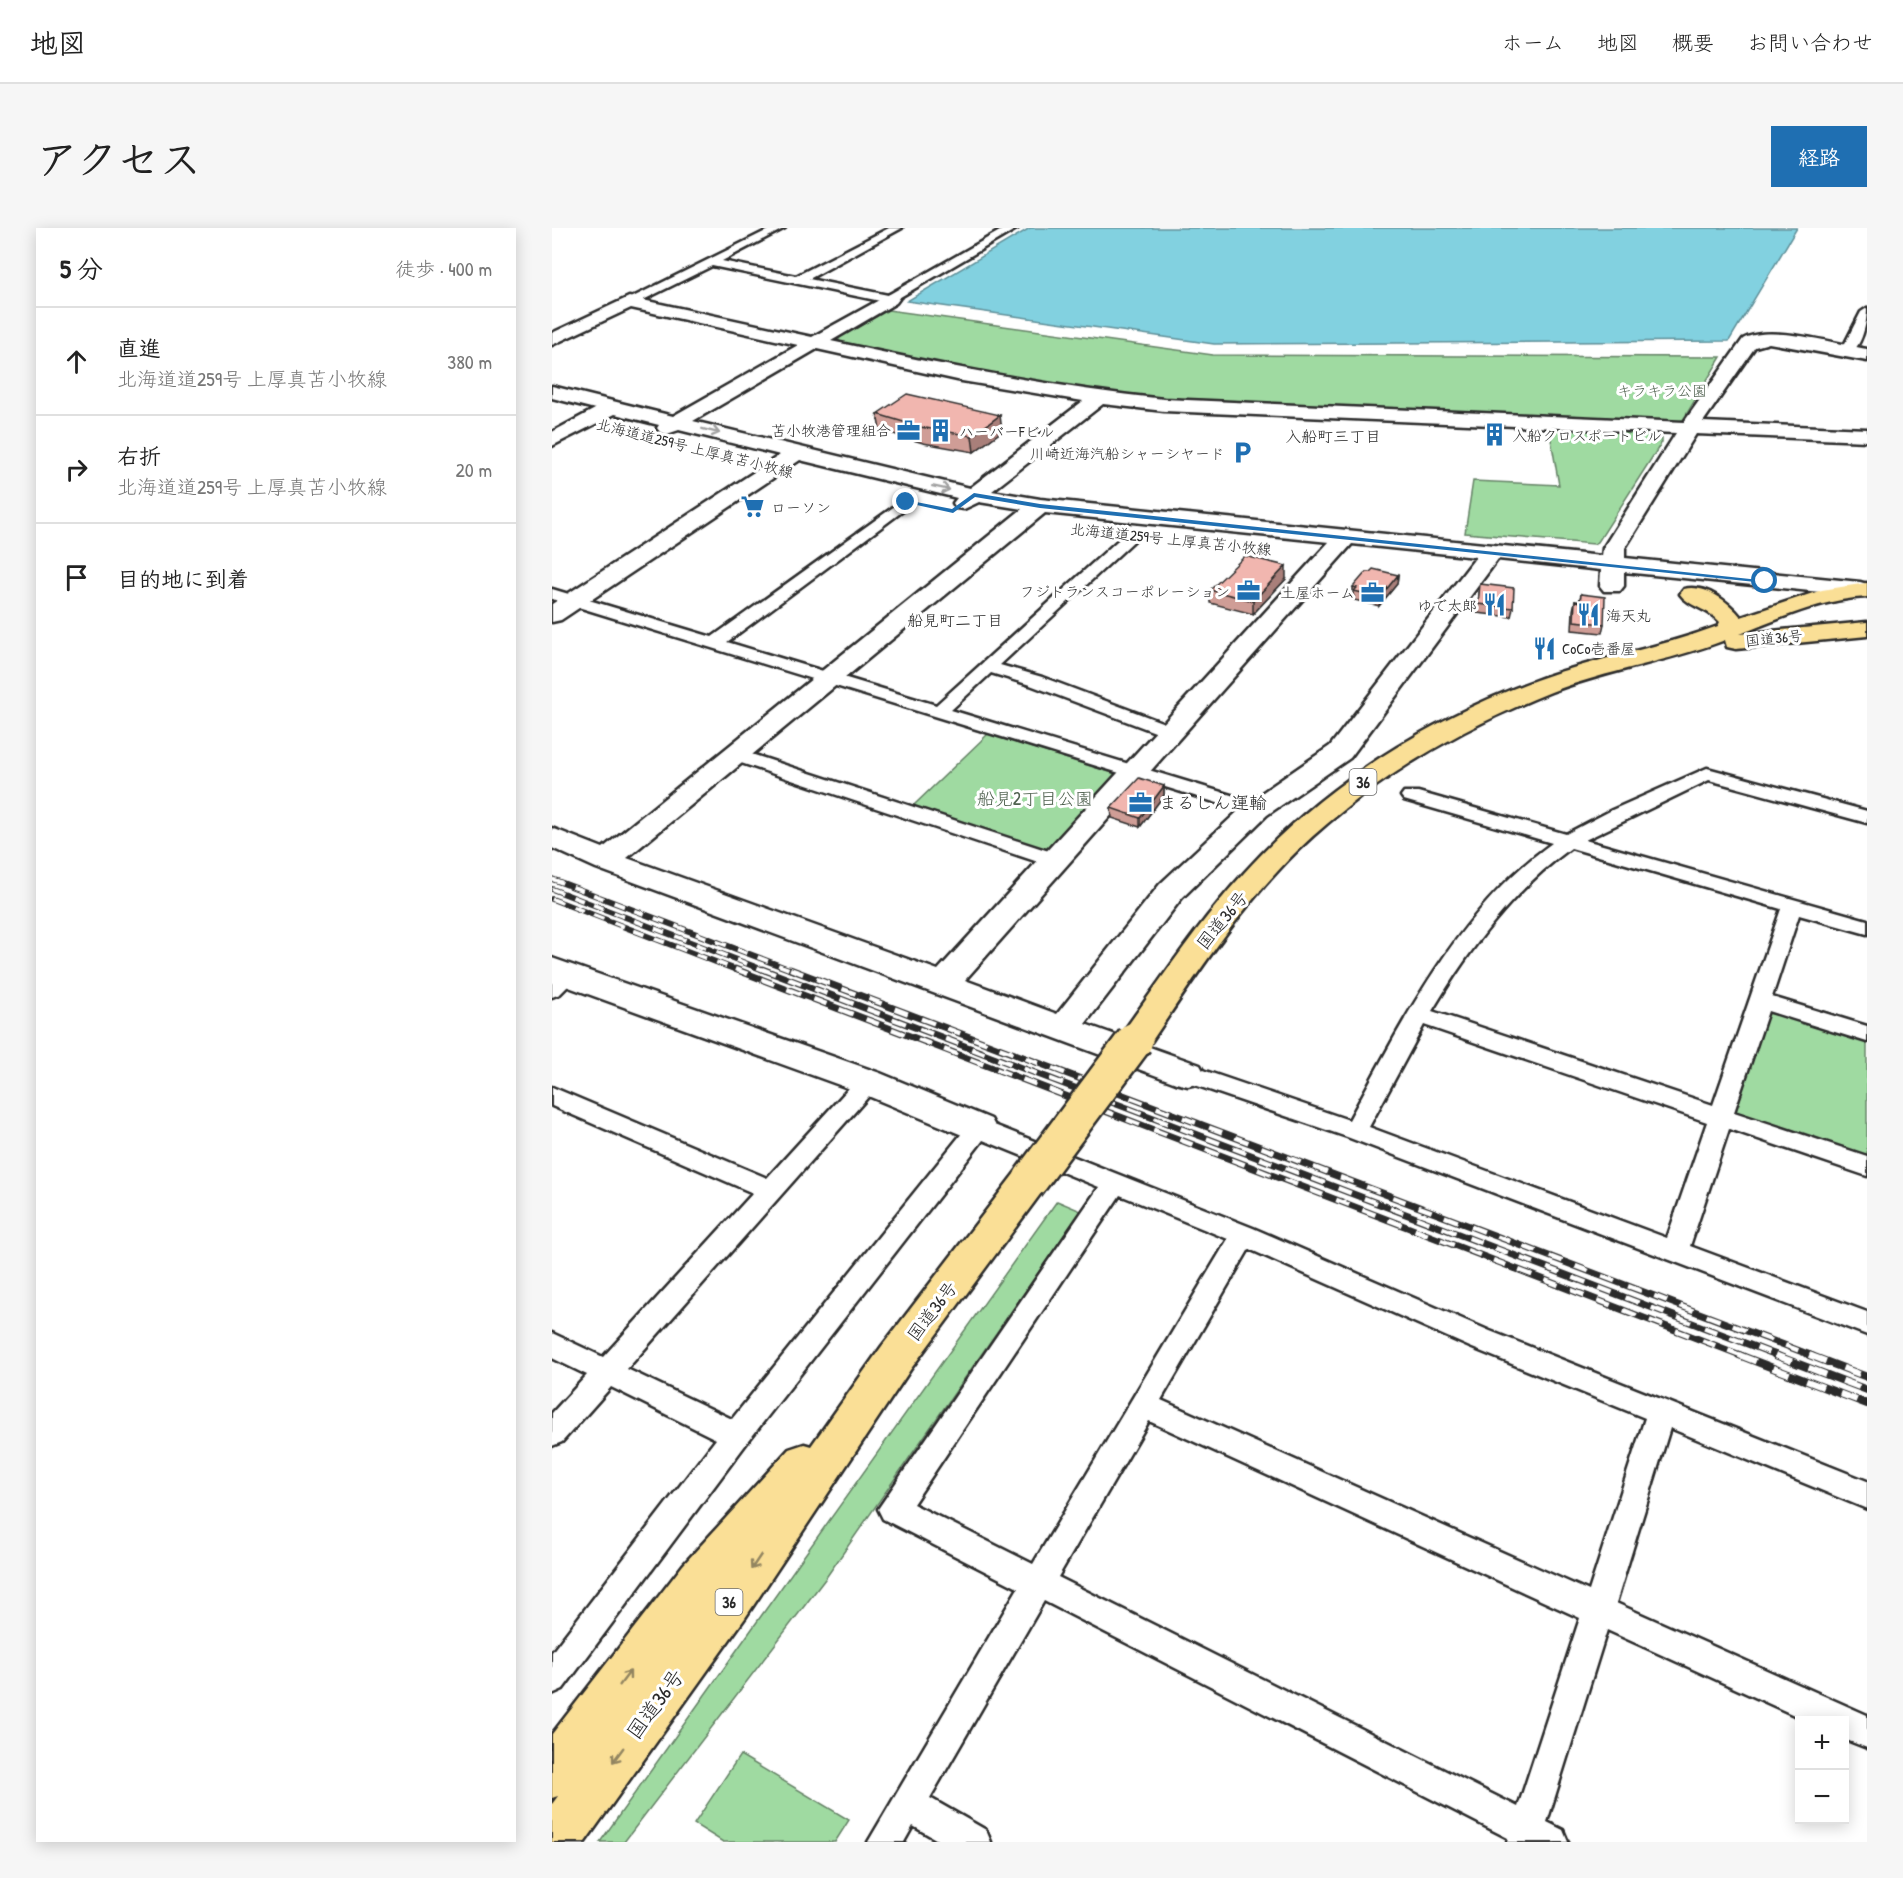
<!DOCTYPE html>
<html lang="ja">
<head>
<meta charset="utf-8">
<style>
	:root { --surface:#fff; --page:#f6f6f6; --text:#222; --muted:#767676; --line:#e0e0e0; --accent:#1f6fb2 }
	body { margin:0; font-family:"Patrick Hand","Klee One",sans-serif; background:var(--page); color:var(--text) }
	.controls { position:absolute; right:18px; bottom:18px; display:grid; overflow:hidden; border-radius:0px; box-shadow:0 3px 15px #0003 }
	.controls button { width:54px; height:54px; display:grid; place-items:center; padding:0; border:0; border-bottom:2px solid var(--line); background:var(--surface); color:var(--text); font:30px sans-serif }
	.stop { position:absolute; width:18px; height:18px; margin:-14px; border:4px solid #1f6fb2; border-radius:50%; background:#fff }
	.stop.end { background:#1f6fb2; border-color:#fff; box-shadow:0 2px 6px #0008 }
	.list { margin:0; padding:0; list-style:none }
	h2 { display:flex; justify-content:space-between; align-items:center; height:78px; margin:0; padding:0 24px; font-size:26px }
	h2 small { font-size:20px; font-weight:400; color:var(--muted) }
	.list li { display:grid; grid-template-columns:39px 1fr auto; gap:18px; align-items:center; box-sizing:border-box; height:108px; padding:0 24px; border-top:2px solid var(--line) }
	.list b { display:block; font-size:22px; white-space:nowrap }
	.list p { margin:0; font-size:20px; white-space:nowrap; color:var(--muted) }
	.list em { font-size:20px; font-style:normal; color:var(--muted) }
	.icon { flex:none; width:33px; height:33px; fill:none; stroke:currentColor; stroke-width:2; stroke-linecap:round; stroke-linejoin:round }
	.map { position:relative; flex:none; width:1315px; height:1614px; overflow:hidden; border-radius:0px }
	header { display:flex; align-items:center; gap:36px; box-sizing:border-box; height:84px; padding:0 30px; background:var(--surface); border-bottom:2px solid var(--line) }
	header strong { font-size:28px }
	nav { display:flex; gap:33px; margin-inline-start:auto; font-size:21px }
	.intro { display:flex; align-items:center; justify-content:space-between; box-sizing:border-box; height:144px; padding:0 36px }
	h1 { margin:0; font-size:42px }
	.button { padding:15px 27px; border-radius:0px; background:var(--accent); color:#fff; font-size:21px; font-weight:700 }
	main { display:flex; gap:36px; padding:0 36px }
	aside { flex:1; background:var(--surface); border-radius:0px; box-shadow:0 3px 15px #0003 }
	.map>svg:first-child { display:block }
	.green { fill:#9fdaa1; stroke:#658266; stroke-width:1.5 }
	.water { fill:#82d1e0; stroke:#5f8f98; stroke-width:1.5 }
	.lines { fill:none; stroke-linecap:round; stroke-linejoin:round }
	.street-casing { stroke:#2b2b2b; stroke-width:5 }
	.secondary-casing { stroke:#2b2b2b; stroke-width:5 }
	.highway-casing { stroke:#2b2b2b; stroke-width:5 }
	.street { fill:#fff; fill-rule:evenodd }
	.secondary { fill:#fff; fill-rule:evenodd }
	.highway { fill:#fadf96; fill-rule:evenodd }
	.rail-far2-casing { stroke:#2b2b2b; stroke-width:6 }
	.rail-far1-casing { stroke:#2b2b2b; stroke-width:7 }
	.rail-casing { stroke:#2b2b2b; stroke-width:8 }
	.rail-far2 { stroke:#fff; stroke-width:4; stroke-dasharray:11; stroke-linecap:butt }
	.rail-far1 { stroke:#fff; stroke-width:4.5; stroke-dasharray:14; stroke-linecap:butt }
	.rail { stroke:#fff; stroke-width:6; stroke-dasharray:18; stroke-linecap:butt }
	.highway-bridge-casing { stroke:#2b2b2b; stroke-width:40; stroke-linecap:butt }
	.highway-bridge { stroke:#fadf96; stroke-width:35 }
	.wall { fill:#cf9d96; stroke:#2b2b2b; stroke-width:1.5 }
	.shaded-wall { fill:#a97f7a; stroke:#2b2b2b; stroke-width:1.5 }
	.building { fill:#f1b6af; stroke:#2b2b2b; stroke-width:1.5 }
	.oneway { stroke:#a0a0a0 }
	.oneway2 { stroke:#928560 }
	.route { fill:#1f6fb2 }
	.labels { text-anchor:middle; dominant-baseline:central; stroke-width:6; stroke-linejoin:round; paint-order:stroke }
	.far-park-label { font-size:15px; fill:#4e604e; stroke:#fff }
	.far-poi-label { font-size:15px; fill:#2b2b2b; stroke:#fff; text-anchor:end }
	.far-street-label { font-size:15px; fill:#2b2b2b; stroke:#fff }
	.far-neighbourhood-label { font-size:16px; fill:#2b2b2b; stroke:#fff }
	.shield { fill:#fff; stroke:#6b6b6b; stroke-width:1.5 }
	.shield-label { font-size:16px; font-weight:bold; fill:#2b2b2b }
	.park-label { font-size:18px; fill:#4e604e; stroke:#fff }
	.poi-label { font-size:18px; fill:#2b2b2b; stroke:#fff; text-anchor:start }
	.street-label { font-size:18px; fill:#2b2b2b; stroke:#fff }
	.near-street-label { font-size:21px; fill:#2b2b2b; stroke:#fff }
</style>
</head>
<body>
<header>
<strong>地図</strong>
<nav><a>ホーム</a><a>地図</a><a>概要</a><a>お問い合わせ</a></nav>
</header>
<div class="intro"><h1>アクセス</h1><a class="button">経路</a></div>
<main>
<aside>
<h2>5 分<small>徒歩 · 400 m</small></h2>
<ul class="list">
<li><svg class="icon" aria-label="ahead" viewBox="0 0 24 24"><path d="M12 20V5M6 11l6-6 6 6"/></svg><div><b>直進</b><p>北海道道259号 上厚真苫小牧線</p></div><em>380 m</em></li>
<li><svg class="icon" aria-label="right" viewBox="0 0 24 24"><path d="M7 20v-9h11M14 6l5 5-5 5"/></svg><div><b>右折</b><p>北海道道259号 上厚真苫小牧線</p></div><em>20 m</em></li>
<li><svg class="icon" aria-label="arrive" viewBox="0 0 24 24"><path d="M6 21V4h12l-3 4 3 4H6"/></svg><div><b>目的地に到着</b></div></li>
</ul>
</aside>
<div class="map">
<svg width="1315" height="1614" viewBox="0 0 1315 1614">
	<rect width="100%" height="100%" fill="#fff"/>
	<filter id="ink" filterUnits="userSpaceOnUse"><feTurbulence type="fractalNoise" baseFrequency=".0167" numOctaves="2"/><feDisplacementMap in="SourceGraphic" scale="12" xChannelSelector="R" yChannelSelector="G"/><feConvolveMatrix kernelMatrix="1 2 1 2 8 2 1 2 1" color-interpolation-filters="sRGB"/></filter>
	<g filter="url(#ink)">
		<g class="green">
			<polygon points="336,82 661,127 1169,129 1131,192 1119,195 613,172 486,157 290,117 286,110"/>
			<polygon points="997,200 1099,206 1110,211 1110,214 1046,314 1042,316 913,305 921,253 1007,257"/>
			<polygon points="436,506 564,546 499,625 361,578"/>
			<polygon points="1216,784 1315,814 1315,929 1183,886"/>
			<polygon points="505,973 529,983 273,1351 72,1614 48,1614"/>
			<polygon points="188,1527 297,1592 283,1614 171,1614 142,1596"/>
		</g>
		<polygon class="water" points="478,0 1245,0 1177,113 662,116 355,73"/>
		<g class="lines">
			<defs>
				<g id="street">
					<polygon points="220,0 233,0 170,33 244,48 337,0 350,0 257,51 336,67 453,0 466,0 338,75 160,38 81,77 71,74"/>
					<path d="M1315,80c0,14 -5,41 -20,47l-4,-1 -2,-3 20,-39z"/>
					<polygon points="354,270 361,274 359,277 175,414 384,477 575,304 585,304 588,307 585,310 448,437 490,449 623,499 626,503 623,507 611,507 478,457 439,445 399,482 712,577 715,581 712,585 698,585 0,371 0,361 160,409"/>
					<polygon points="184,521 509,627 512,632 509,637 495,637 177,531 175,527"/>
					<path d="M1155,540l160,43v12l-158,-43 -124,60 282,80v14l-68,-19 -27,82 95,29v16l-99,-31 -34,101 133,44v20l-138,-47 -39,117 177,66v23l-520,-198 -167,-57 -4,-6 4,-6 8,-3 161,55c55,-100 108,-209 203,-277l-148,-43 -3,-4 3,-4h14l148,42 46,-24zM1019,620l210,61 -68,196 -281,-94c38,-63 79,-119 139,-163zM872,797l283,97 -40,116 -298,-111z"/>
					<polygon points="17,739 25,741 28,746 8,766 0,769 0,749 9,741"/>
					<path d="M316,845l8,3 4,6 -4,6 -249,281 105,50 239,-297 8,-3 274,109 237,103 377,150v28l-197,-81 -54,175 251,112v33l-23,-9v-19h-39l-198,-90 -60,192 16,8 5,12h-61l1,-4 -464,-237 -114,197 56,32 5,12h-50l-28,-16 -9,16h-36l150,-254 -135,-69 -5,-10 221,-322 -116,-47 -237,304 -183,245 -11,5v-42l164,-213 -105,-52 -49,55 -10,4v-33l35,-38 -35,-17v-25l51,24 150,-164 -201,-87v-19l215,91 93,-102zM568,967l108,44 -195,325 -120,-60zM697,1021l221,98 175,71 -56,173 -428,-191zM597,1193l431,197 -62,189 -460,-230z"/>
				</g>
				<g id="secondary">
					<path d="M338,66l9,5 -3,4 -65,38c110,24 220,46 333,58l520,23 59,-83c27,-15 93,5 124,10v12l-98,-18 -14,4 -52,75 164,7v12l-171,-7 -71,114v10l235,24 7,2v10l-7,2 -236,-24v14l-4,5h-16l-4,-5 1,-16 -103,-11 -148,199 -83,57 -85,83 -97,126 115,41 5,9 -5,9 -12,3 -12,-3 -580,-215 -44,-20v-20l51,20 419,-339 -43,-7 -15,7 -8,-1 -3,-5 4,-5 -157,-38 -239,160 -9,2v-18l228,-149 -101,-25 -12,4 -7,-2 -3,-4 2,-3 -44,-11 -63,32v-14l43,-23 -43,-11v-12l121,30 125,-71 -167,-37 -79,37v-12l77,-36 183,40zM265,121l145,32 121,20 -113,87 -277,-67zM551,176l61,7 512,22 -73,115 -1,8 -562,-57 -48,-8zM493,285l284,29 -391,428 -311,-112zM800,316l124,13 -146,189 -83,57 -87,81 -103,130 -92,-34z"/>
					<polygon points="0,730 328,845 439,891 444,900 439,909 427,913 415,909 304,863 0,753"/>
				</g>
				<g id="highway">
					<path d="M1315,355v14c-44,2 -86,21 -127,37l127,-12v14l-131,13 -9,-2 -2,-7c-57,22 -117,30 -174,52 -93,37 -181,89 -253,158 -59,58 -105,130 -151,198l-12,4 -12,-4 -5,-8 5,-8c39,-54 76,-110 121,-159 78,-87 183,-153 292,-193 60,-22 123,-32 182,-54l2,-4c-11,-13 -31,-15 -40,-28l4,-5c21,-5 44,12 57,28l81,-27z"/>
					<polygon points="479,937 492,941 497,951 492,961 358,1142 193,1390 33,1614 0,1614 0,1576 6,1568 0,1570 0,1506 131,1337 237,1221 252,1216 259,1218 330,1118 466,941"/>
				</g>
			</defs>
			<use href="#street" class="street-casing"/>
			<use href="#secondary" class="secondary-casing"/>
			<use href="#highway" class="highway-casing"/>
			<use href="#street" class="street"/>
			<use href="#secondary" class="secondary"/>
			<use href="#highway" class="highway"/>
			<defs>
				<g id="rail-far2">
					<polyline points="0,651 242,743"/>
					<polyline points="0,661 214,743"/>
					<polyline points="0,671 187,743"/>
				</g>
				<g id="rail-far1">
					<polyline points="183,741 1191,1128"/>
					<polyline points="210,741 1227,1128"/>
					<polyline points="238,741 1261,1128"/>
				</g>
				<g id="rail">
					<polyline points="1187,1127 1315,1176"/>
					<polyline points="1223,1127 1315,1162"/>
					<polyline points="1257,1127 1315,1149"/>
				</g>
			</defs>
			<use href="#rail-far2" class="rail-far2-casing"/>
			<use href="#rail-far1" class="rail-far1-casing"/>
			<use href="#rail" class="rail-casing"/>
			<use href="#rail-far2" class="rail-far2"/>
			<use href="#rail-far1" class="rail-far1"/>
			<use href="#rail" class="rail"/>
			<defs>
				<polyline id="highway-bridge" points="479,951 583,812"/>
			</defs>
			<use href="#highway-bridge" class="highway-bridge-casing"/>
			<use href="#highway-bridge" class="highway-bridge"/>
		</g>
		<g class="wall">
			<polygon points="325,186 450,203 422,224 371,215 328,202"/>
			<polygon points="846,347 845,356 827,378 802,372 802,368 801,368 801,359"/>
			<polygon points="734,351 701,386 658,375 658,362"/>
			<polygon points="928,356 961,380 959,389 925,385"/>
			<polygon points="1029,366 1052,396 1050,405 1020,402 1021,382 1023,373 1027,374"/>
			<polygon points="612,558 612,567 588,599 560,590 559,580"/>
		</g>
		<g class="shaded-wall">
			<polygon points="448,187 450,203 422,224 420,208"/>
			<polygon points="734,338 734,351 701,386 701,373"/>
			<polygon points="846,347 845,356 827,378 828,369"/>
			<polygon points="612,558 612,567 588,599 588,590"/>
		</g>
		<g class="building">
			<polygon points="355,166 448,187 420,208 368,199 325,186"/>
			<polygon points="693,328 734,338 701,373 658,362"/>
			<polygon points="821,341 846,347 828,369 802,363 805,360 801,359 814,344 818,344"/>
			<polygon points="928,356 962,360 961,380 926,376"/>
			<polygon points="1029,366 1053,369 1052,396 1022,393 1023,373 1028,374"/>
			<polygon points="587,550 612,558 588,590 559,580"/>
		</g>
		<defs><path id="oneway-shaft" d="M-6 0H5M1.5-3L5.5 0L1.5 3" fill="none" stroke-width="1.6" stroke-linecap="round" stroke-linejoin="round" transform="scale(1.5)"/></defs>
		<g class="oneway">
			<use href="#oneway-shaft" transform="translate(159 203) rotate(14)"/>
			<use href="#oneway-shaft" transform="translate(389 260) rotate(12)"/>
		</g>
		<g class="oneway2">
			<use href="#oneway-shaft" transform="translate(204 1334) rotate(124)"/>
			<use href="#oneway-shaft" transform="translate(73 1450) rotate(-53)"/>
			<use href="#oneway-shaft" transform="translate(66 1527) rotate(126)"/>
		</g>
	</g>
	<polygon class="route" points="422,265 488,276 1217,353 1213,355 488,280 423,269 401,285 351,274 354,272 400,281"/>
	<defs>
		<symbol id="office-bare" viewBox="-9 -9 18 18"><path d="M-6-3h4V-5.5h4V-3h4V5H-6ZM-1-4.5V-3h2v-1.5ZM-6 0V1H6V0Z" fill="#1f6fb2" stroke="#fff" stroke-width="2.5" paint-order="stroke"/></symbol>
		<symbol id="building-bare" viewBox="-9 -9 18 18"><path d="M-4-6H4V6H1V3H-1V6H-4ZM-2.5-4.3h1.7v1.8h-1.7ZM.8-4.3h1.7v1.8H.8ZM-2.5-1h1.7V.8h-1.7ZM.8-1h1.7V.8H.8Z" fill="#1f6fb2" stroke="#fff" stroke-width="2.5" paint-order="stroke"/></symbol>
		<symbol id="parking-bare" viewBox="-9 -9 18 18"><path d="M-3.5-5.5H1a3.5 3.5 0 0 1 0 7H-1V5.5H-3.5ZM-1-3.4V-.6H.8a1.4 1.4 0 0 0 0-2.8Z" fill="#1f6fb2" stroke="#fff" stroke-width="2.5" paint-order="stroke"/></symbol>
		<symbol id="supermarket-bare" viewBox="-9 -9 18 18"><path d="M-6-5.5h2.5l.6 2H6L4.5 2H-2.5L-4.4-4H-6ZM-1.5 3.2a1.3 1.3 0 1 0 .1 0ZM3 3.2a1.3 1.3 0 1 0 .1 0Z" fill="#1f6fb2" stroke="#fff" stroke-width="2.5" paint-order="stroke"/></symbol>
		<symbol id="restaurant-bare" viewBox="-9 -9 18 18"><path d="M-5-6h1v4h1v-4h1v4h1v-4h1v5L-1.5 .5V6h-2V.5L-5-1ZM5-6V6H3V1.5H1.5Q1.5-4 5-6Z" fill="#1f6fb2" stroke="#fff" stroke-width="2.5" paint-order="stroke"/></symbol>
	</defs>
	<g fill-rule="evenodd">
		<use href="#office-bare" x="340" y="186" width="33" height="33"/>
		<use href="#building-bare" x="372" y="186" width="33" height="33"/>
		<use href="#building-bare" x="926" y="190" width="33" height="33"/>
		<use href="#parking-bare" x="674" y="208" width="33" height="33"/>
		<use href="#supermarket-bare" x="184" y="262" width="33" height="33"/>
		<use href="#office-bare" x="680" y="346" width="33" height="33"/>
		<use href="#office-bare" x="804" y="348" width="33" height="33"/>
		<use href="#restaurant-bare" x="926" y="360" width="33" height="33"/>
		<use href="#restaurant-bare" x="1020" y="370" width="33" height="33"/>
		<use href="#restaurant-bare" x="976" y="404" width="33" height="33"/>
		<use href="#office-bare" x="572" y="558" width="33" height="33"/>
	</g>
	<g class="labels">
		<g class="far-park-label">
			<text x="1110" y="162">キラキラ公園</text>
		</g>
		<g class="far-poi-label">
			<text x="339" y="202">苫小牧港管理組合</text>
			<text x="407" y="203" text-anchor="start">ハーバーFビル</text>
			<text x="960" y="207" text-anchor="start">入船クロスポートビル</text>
			<text x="673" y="225">川崎近海汽船シャーシヤード</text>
			<text x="219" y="279" text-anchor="start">ローソン</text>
			<text x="678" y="363">フジトランスコーポレーション</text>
			<text x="803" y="364">土屋ホーム</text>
			<text x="925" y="377">ゆで太郎</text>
			<text x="1054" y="387" text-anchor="start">海天丸</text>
			<text x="1010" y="420" text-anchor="start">CoCo壱番屋</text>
		</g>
		<g class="far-street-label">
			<text transform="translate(143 220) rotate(14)">北海道道259号 上厚真苫小牧線</text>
			<text transform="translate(619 311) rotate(6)">北海道道259号 上厚真苫小牧線</text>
			<text transform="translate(1222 410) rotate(-6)">国道36号</text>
		</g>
		<g class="far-neighbourhood-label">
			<text x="781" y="208">入船町三丁目</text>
			<text x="403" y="392">船見町二丁目</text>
		</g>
		<g class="shield">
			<rect x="797.5" y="541" width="27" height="26" rx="4.5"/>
			<rect x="163.5" y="1361" width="27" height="26" rx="4.5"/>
		</g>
		<g class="shield-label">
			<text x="811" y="554">36</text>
			<text x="177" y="1374">36</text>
		</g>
		<g class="park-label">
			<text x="483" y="570">船見2丁目公園</text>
		</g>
		<g class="poi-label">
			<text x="607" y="574">まるしん運輸</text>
		</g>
		<g class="street-label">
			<text transform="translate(670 692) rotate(-51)">国道36号</text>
			<text transform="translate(380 1083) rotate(-53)">国道36号</text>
		</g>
		<g class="near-street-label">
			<text transform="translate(103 1476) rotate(-54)">国道36号</text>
		</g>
	</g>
</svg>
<div class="controls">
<button>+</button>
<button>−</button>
</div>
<div class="stop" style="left:1213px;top:353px"></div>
<div class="stop end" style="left:354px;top:274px"></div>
</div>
</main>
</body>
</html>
